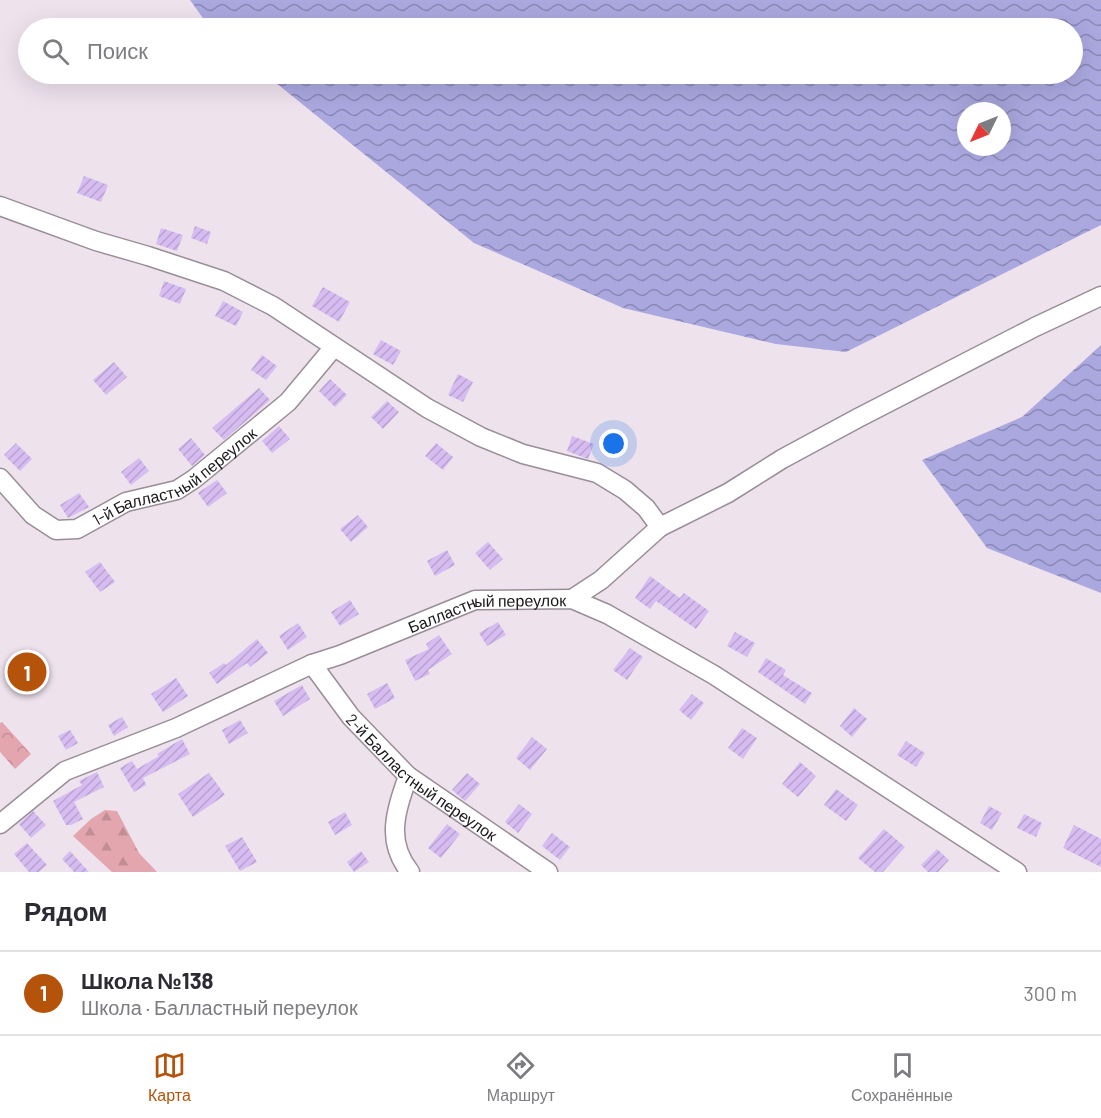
<!DOCTYPE html>
<html lang="ru">
<head>
<meta charset="utf-8">
<style>
	:root { --surface:#fff; --page:#f7f7f7; --text:#2b2b33; --muted:#7c7c81; --line:#e1e1e2; --accent:#b45309 }
	body { margin:0; font-family:Barlow,sans-serif; background:var(--page); color:var(--text) }
	.compass { position:absolute; left:957px; top:102px; width:54px; height:54px; border-radius:50%; background:var(--surface); box-shadow:0 6px 24px #0002; rotate:227deg }
	.you { position:absolute; left:614px; top:444px; width:21px; height:21px; margin:-15px; border:4px solid #fff; border-radius:50%; background:#1a73e8; box-shadow:0 0 0 9px #1a73e833 }
	.badge { display:grid; place-items:center; width:39px; height:39px; border-radius:50%; background:var(--accent); color:#fff; font-size:20px; font-weight:700 }
	.pin { position:absolute; translate:-50% -50%; border:3px solid #fff; box-shadow:0 2px 6px #0006 }
	.list { margin:0; padding:0; list-style:none }
	h2 { display:flex; justify-content:space-between; align-items:center; height:78px; margin:0; padding:0 24px; font-size:26px }
	h2 small { font-size:20px; font-weight:400; color:var(--muted) }
	.list li { display:grid; grid-template-columns:39px 1fr auto; gap:18px; align-items:center; box-sizing:border-box; height:84px; padding:0 24px; border-top:2px solid var(--line) }
	.list b { display:block; font-size:22px; white-space:nowrap }
	.list p { margin:0; font-size:20px; white-space:nowrap; color:var(--muted) }
	.list em { font-size:20px; font-style:normal; color:var(--muted) }
	.icon { flex:none; width:33px; height:33px; fill:none; stroke:currentColor; stroke-width:2; stroke-linecap:round; stroke-linejoin:round }
	.map { position:relative; flex:none; width:1101px; height:872px; overflow:hidden }
	.search { position:absolute; background:var(--surface); box-shadow:0 6px 24px #0002; left:18px; right:18px; top:18px; height:66px; display:flex; align-items:center; gap:15px; box-sizing:border-box; padding:0 21px; border-radius:33px; color:var(--muted); font-size:22px }
	.sheet { height:162px; background:var(--surface) }
	nav { display:flex; justify-content:space-around; align-items:center; box-sizing:border-box; height:84px; border-top:2px solid var(--line); background:var(--surface); font-size:16px; color:var(--muted) }
	nav a { display:grid; justify-items:center; gap:3px }
	nav .on { color:var(--accent) }
	.map>svg:first-child { display:block }
	.forest { fill:url(#forest-firs) }
	.park { fill:url(#park-crowns) }
	.water { fill:url(#water-waves); fill-rule:evenodd }
	.building { fill:url(#building-hatch) }
	.lines { fill:none; stroke-linecap:round; stroke-linejoin:round }
	.minor-casing { stroke:#998e98; stroke-width:21 }
	.minor { stroke:#fff; stroke-width:18 }
	.labels { text-anchor:middle; dominant-baseline:central; stroke-width:4.5; stroke-linejoin:round; paint-order:stroke }
	.street-label { font-size:16px; fill:#1a161a; stroke:#fbeffa }
</style>
</head>
<body>
<div class="map">
<svg width="1101" height="872" viewBox="0 0 1101 872">
	<defs>
		<pattern id="forest-firs" width="22" height="20" patternUnits="userSpaceOnUse" patternTransform="scale(1.5)"><rect width="22" height="20" fill="#e3a6af"/><path d="M5 1l3.5 6h-7zM16 11l3.5 6h-7z" fill="#c28e96"/></pattern>
		<pattern id="park-crowns" width="20" height="18" patternUnits="userSpaceOnUse" patternTransform="scale(1.5)"><rect width="20" height="18" fill="#e3a6af"/><path d="M2 6a3 3 0 1 1 6 0M12 15a3 3 0 1 1 6 0" fill="none" stroke="#c28e96"/></pattern>
		<pattern id="water-waves" width="16" height="10" patternUnits="userSpaceOnUse" patternTransform="scale(1.5)"><rect width="16" height="10" fill="#aba8e0"/><path d="M0 5q4-4 8 0t8 0" fill="none" stroke="#8a88b5"/></pattern>
		<pattern id="building-hatch" width="6" height="6" patternUnits="userSpaceOnUse" patternTransform="scale(1.5)"><rect width="6" height="6" fill="#d7bcf2"/><path d="M-1 1l2-2M0 6l6-6M5 7l2-2" fill="none" stroke="#b8a1cf"/></pattern>
	</defs>
	<rect width="100%" height="100%" fill="#eee2ed"/>
	<polygon class="forest" points="105,810 117,811 139,853 157,872 112,872 73,836 91,819"/>
	<polygon class="park" points="2,722 31,754 15,769 0,752 0,723"/>
	<g class="water">
		<path d="M190,0h911v225l-255,127 -70,-8 -153,-36 -149,-65 -209,-169h807v-46h-862zM966,111h36v36h-36z"/>
		<polygon points="1101,345 1101,593 987,548 922,460 1022,417"/>
	</g>
	<g class="building">
		<polygon points="84,176 108,185 101,202 77,193"/>
		<polygon points="195,226 211,232 207,244 191,238"/>
		<polygon points="161,228 183,235 177,251 156,244"/>
		<polygon points="164,281 186,289 180,304 159,296"/>
		<polygon points="323,287 350,302 339,322 312,306"/>
		<polygon points="223,301 243,312 236,326 215,316"/>
		<polygon points="381,340 401,351 393,365 373,354"/>
		<polygon points="262,355 277,366 266,380 251,370"/>
		<polygon points="114,362 127,377 106,395 93,380"/>
		<polygon points="458,374 473,382 463,402 448,395"/>
		<polygon points="330,379 347,395 335,407 319,391"/>
		<polygon points="259,388 270,400 224,440 212,428"/>
		<polygon points="387,401 399,412 383,429 371,417"/>
		<polygon points="279,426 290,439 272,453 262,441"/>
		<polygon points="572,436 594,444 588,459 567,451"/>
		<polygon points="191,438 205,455 192,466 178,449"/>
		<polygon points="16,443 32,459 20,471 4,455"/>
		<polygon points="436,443 453,457 443,470 425,456"/>
		<polygon points="139,458 149,471 131,485 121,472"/>
		<polygon points="217,480 227,493 208,507 198,493"/>
		<polygon points="79,493 89,507 68,518 60,505"/>
		<polygon points="358,515 368,527 351,542 340,529"/>
		<polygon points="488,542 503,559 490,570 475,553"/>
		<polygon points="447,550 455,565 435,576 427,561"/>
		<polygon points="100,562 115,582 100,592 85,572"/>
		<polygon points="650,576 680,598 684,593 709,611 696,629 656,601 650,609 635,598"/>
		<polygon points="350,600 359,614 340,626 331,612"/>
		<polygon points="498,622 506,635 487,646 479,633"/>
		<polygon points="298,623 307,637 288,650 279,636"/>
		<polygon points="735,632 755,643 747,657 727,646"/>
		<polygon points="439,635 452,654 428,670 430,674 415,681 405,660 429,649 426,644"/>
		<polygon points="257,639 268,653 250,667 247,663 217,684 209,673 224,663 226,665"/>
		<polygon points="630,648 643,657 627,680 613,670"/>
		<polygon points="766,658 786,670 783,675 812,693 805,704 758,672"/>
		<polygon points="176,678 188,696 163,712 151,694"/>
		<polygon points="387,683 395,698 375,709 367,694"/>
		<polygon points="302,685 310,699 283,716 274,701"/>
		<polygon points="692,694 704,703 691,720 679,710"/>
		<polygon points="854,708 867,719 852,737 840,726"/>
		<polygon points="122,717 128,727 114,736 108,725"/>
		<polygon points="240,720 248,733 229,744 222,730"/>
		<polygon points="742,728 757,738 743,759 728,748"/>
		<polygon points="70,730 78,743 66,750 58,736"/>
		<polygon points="532,737 547,749 530,770 516,758"/>
		<polygon points="182,739 190,754 143,778 146,785 134,792 120,768 132,761 137,769 159,756 157,754"/>
		<polygon points="906,741 925,753 916,767 897,755"/>
		<polygon points="800,762 816,776 798,797 782,784"/>
		<polygon points="97,772 104,787 74,802 83,819 71,825 66,825 53,801 82,785 79,781"/>
		<polygon points="209,773 225,795 193,817 178,794"/>
		<polygon points="467,773 480,784 465,801 452,790"/>
		<polygon points="836,789 858,805 846,821 824,805"/>
		<polygon points="519,804 532,814 518,833 505,822"/>
		<polygon points="989,806 1002,813 992,830 980,823"/>
		<polygon points="33,811 46,825 31,838 19,824"/>
		<polygon points="345,812 352,825 335,835 328,822"/>
		<polygon points="1024,814 1042,823 1036,837 1017,828"/>
		<polygon points="447,824 460,834 441,858 428,848"/>
		<polygon points="1074,825 1101,839 1101,867 1063,848"/>
		<polygon points="884,829 905,847 883,872 875,872 858,858"/>
		<polygon points="552,833 570,847 560,860 542,846"/>
		<polygon points="242,837 257,862 240,871 225,846"/>
		<polygon points="27,843 47,865 39,872 29,872 14,854"/>
		<polygon points="937,849 949,860 938,872 928,872 921,865"/>
		<polygon points="70,851 89,872 74,872 62,859"/>
		<polygon points="361,851 369,862 354,872 347,862"/>
	</g>
	<g class="lines">
		<defs>
			<g id="minor">
				<polyline points="0,206 96,241 148,256 224,281 273,306 427,408 481,437 523,454 597,473 625,490 646,508 660,527"/>
				<path id="s1" d="M0,478l33,37 23,15 21,-1 49,-27 51,-12 17,-11 94,-77 46,-55"/>
				<polyline points="572,599 601,580 660,527 728,493 782,459 858,418 1035,327 1101,296"/>
				<path id="s2" d="M312,664l39,53 57,59 140,96"/>
				<path d="M408,776c-12,35 -23,65 2,96"/>
				<path id="s3" d="M0,824l65,-53 111,-43 136,-64 28,-9 135,-55 97,-1 35,15 107,61 303,197"/>
			</g>
		</defs>
		<use href="#minor" class="minor-casing"/>
		<use href="#minor" class="minor"/>
	</g>
	<g class="labels">
		<g class="street-label">
			<text stroke="none"><textPath href="#s1" startOffset="210">1-й Балластный переулок</textPath></text>
			<text stroke="none"><textPath href="#s3" startOffset="538">Балластный переулок</textPath></text>
			<text stroke="none"><textPath href="#s2" startOffset="159">2-й Балластный переулок</textPath></text>
		</g>
	</g>
</svg>
<svg class="compass" viewBox="-18 -18 36 36"><path d="M0-13l5 13h-10z" fill="#e53935"/><path d="M0 13l5-13h-10z" fill="#7c7c81"/></svg>
<div class="you"></div>
<div class="pin badge" style="left:27px;top:672px">1</div>
<div class="search"><svg class="icon" aria-label="search" viewBox="0 0 24 24"><circle cx="10" cy="10" r="6"/><path d="M15 15l6 6"/></svg>Поиск</div>
</div>
<section class="sheet">
<h2>Рядом<small></small></h2>
<ul class="list">
<li><span class="badge">1</span><div><b>Школа №138</b><p>Школа · Балластный переулок</p></div><em>300 m</em></li>
</ul>
</section>
<nav>
<a class="on"><svg class="icon" aria-label="map" viewBox="0 0 24 24"><path d="M3 6l6-2 6 2 6-2v14l-6 2-6-2-6 2zM9 4v14M15 6v14"/></svg>Карта</a>
<a><svg class="icon" aria-label="directions" viewBox="0 0 24 24"><path d="M12 3l9 9-9 9-9-9zM9 14v-3h6M13 9l2 2-2 2"/></svg>Маршрут</a>
<a><svg class="icon" aria-label="saved" viewBox="0 0 24 24"><path d="M7 4h10v16l-5-4-5 4z"/></svg>Сохранённые</a>
</nav>
</body>
</html>
